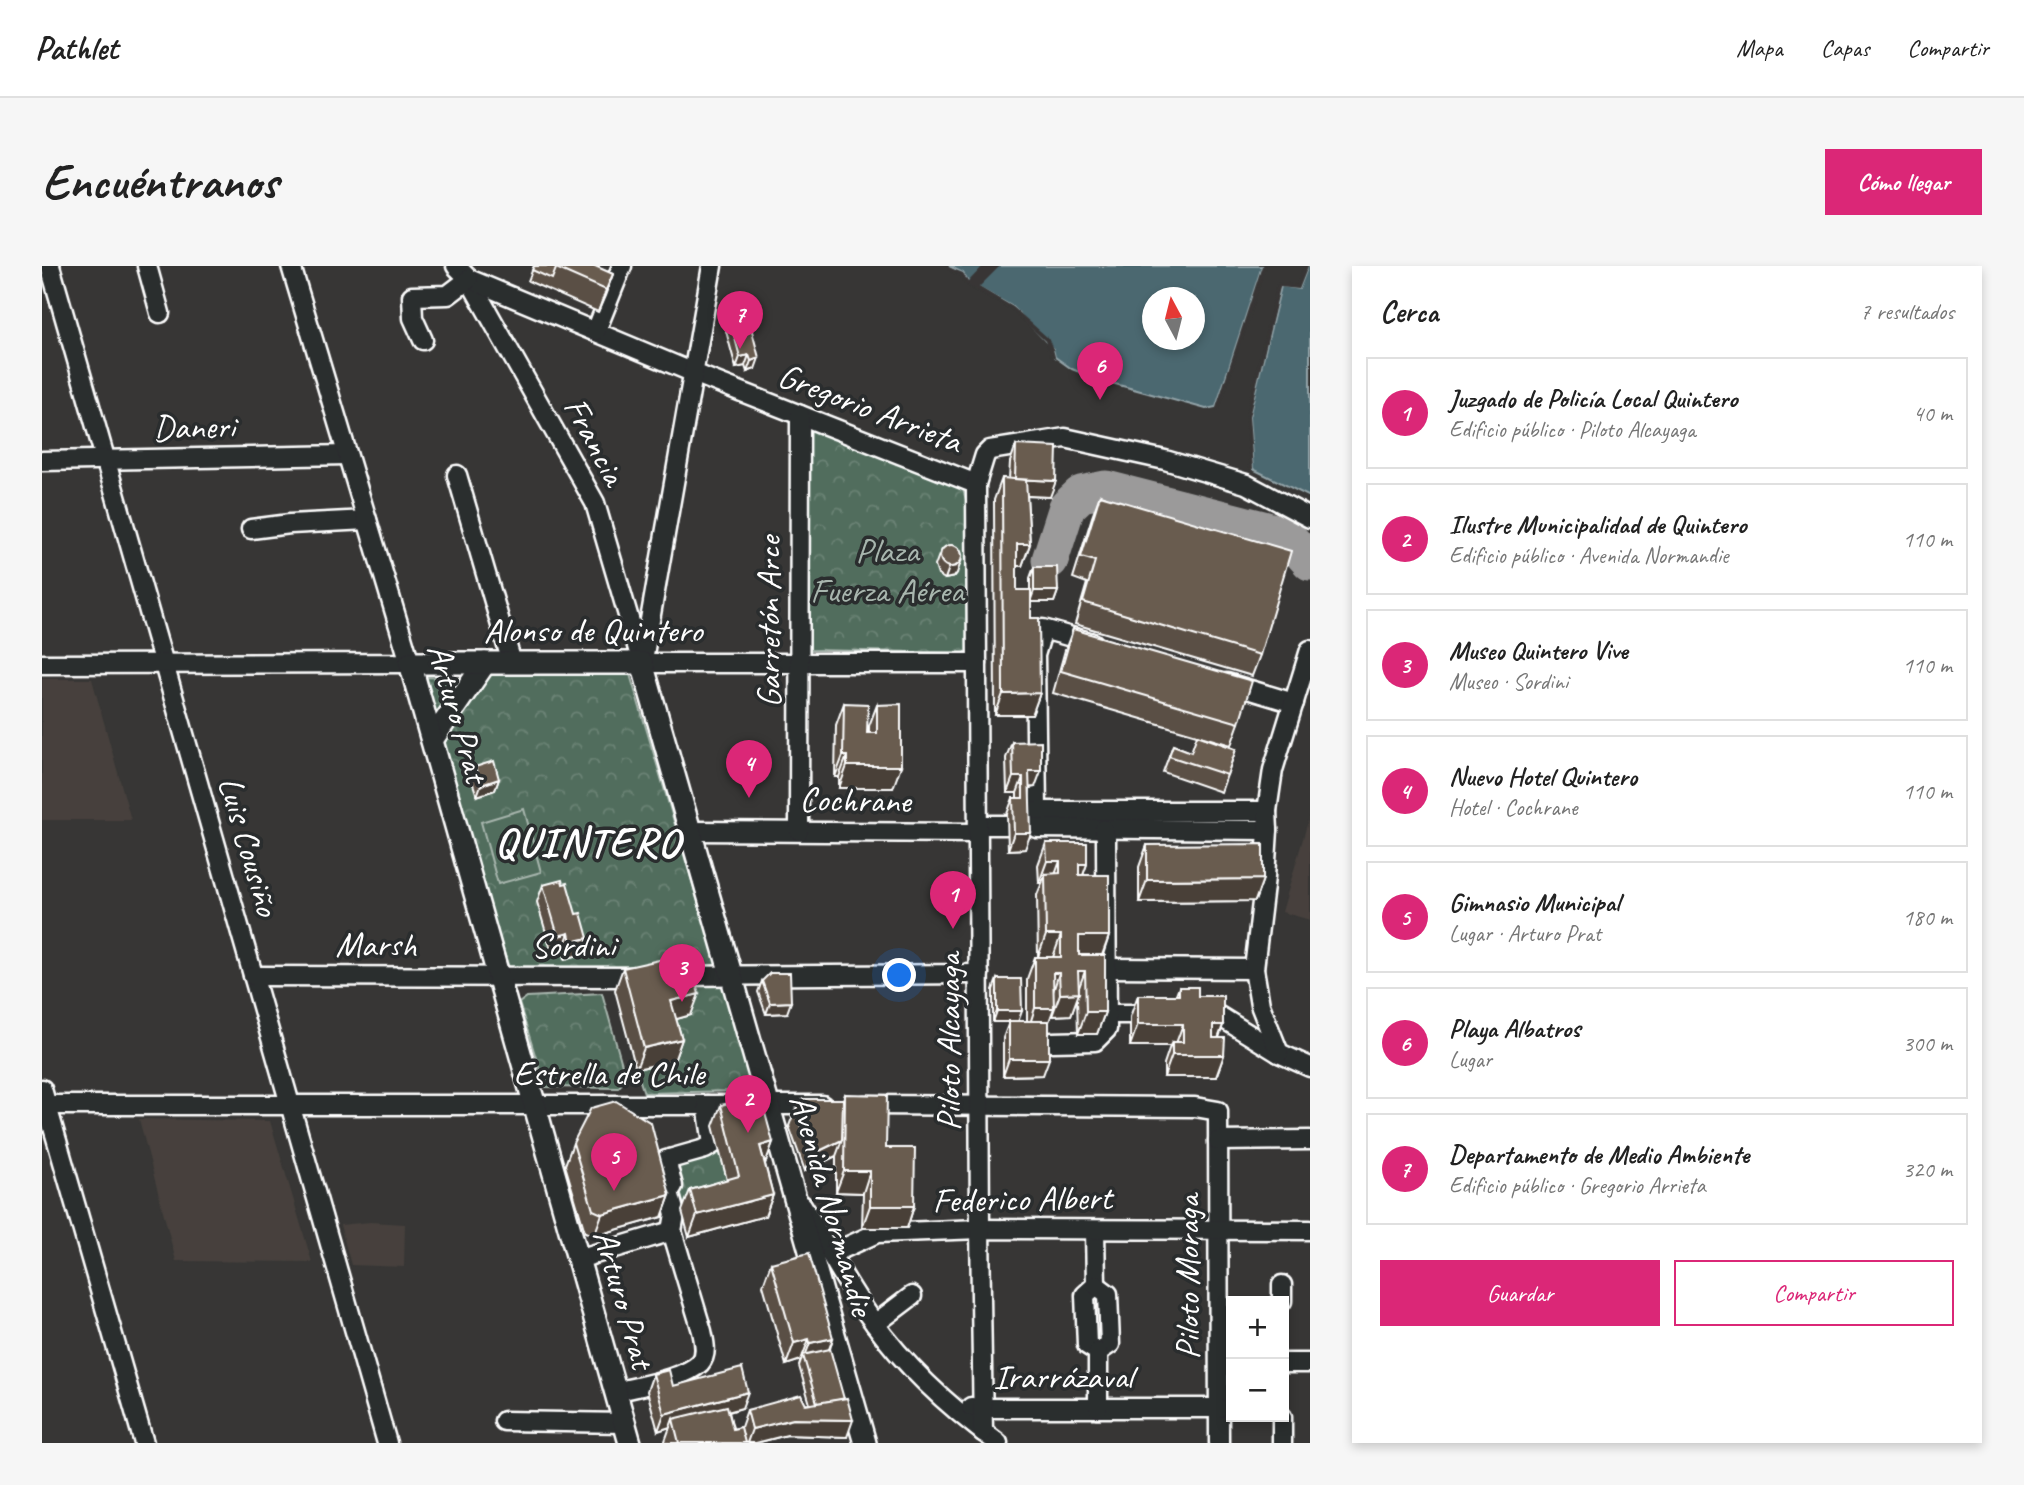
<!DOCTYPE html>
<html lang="es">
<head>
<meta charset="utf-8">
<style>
	:root { --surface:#fff; --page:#f6f6f6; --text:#222; --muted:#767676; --line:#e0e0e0; --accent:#db2777 }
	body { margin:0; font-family:Caveat,sans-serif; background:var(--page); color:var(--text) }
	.controls { position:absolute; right:21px; bottom:21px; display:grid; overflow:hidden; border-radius:0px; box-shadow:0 4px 10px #0003 }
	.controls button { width:63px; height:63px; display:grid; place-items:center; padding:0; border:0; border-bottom:2px solid var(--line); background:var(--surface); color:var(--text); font:35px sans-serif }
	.compass { position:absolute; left:1100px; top:21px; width:63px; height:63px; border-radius:50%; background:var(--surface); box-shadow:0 4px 10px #0003; rotate:353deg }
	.you { position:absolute; left:858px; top:710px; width:24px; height:24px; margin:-18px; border:5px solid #fff; border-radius:50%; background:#1a73e8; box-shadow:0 0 0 10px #1a73e833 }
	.badge { display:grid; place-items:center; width:46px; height:46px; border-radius:50%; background:var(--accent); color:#fff; font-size:23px; font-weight:700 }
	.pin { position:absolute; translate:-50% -58px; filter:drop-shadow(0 2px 4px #0008) }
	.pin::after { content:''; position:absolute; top:37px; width:24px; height:21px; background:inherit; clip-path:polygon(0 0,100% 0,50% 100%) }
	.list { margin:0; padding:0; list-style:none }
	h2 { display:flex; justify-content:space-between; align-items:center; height:91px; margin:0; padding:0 28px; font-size:30px }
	h2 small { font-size:23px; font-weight:400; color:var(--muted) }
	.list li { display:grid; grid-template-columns:46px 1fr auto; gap:21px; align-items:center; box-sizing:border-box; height:112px; margin:0 14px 14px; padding:0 14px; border:2px solid var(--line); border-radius:0px }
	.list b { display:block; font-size:26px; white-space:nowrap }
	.list p { margin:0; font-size:23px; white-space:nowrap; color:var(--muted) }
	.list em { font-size:23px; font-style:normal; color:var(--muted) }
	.actions { display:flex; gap:14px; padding:21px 28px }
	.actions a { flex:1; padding:16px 0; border:2px solid var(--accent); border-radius:0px; text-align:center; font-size:24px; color:var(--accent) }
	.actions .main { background:var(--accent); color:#fff }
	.map { position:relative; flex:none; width:1268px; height:1177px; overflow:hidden; border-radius:0px }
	header { display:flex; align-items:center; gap:42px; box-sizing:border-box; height:98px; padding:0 35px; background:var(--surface); border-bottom:2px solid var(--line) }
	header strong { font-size:33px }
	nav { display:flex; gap:38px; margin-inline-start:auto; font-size:24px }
	.intro { display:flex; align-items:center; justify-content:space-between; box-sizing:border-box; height:168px; padding:0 42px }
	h1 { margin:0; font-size:49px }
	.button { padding:18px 32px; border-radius:0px; background:var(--accent); color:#fff; font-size:24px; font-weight:700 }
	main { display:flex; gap:42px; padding:0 42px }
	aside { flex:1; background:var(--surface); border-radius:0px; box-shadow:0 4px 10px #0003 }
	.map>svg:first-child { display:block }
	.built { fill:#46413d }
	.grass { fill:url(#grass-dots); stroke:#a8b6ae; stroke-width:2 }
	.park { fill:url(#park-crowns); stroke:#a8b6ae; stroke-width:2 }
	.pitch { fill:#516d5d; stroke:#a8b6ae; stroke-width:2 }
	.water { fill:#4b676f; stroke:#93a4a9; stroke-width:2; fill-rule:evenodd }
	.pier { fill:#373635 }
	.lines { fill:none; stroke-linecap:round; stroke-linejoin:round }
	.taxiway { stroke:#9b9a9a; stroke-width:37 }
	.minor-casing { stroke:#fff; stroke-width:23 }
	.major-casing { stroke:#fff; stroke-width:26 }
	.minor { stroke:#2a2d2e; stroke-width:18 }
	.major { stroke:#2a2d2e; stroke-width:21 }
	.wall { fill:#5a4f44; stroke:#fff; stroke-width:2 }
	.shaded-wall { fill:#4a4037; stroke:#fff; stroke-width:2 }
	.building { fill:#695c4f; stroke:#fff; stroke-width:2 }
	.labels { text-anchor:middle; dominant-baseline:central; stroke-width:7; stroke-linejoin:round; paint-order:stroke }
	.street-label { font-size:35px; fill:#fff; stroke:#2a2d2e }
	.park-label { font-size:35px; fill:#a8b6ae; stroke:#2a2d2e }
	.district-label { font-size:42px; font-weight:bold; letter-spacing:2px; fill:#fff; stroke:#2a2d2e }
</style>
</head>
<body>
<header>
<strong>Pathlet</strong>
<nav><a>Mapa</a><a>Capas</a><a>Compartir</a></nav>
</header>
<div class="intro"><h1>Encuéntranos</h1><a class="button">Cómo llegar</a></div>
<main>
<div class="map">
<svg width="1268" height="1177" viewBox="0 0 1268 1177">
	<defs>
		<pattern id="grass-dots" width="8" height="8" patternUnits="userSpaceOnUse" patternTransform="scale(1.75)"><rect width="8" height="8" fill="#516d5d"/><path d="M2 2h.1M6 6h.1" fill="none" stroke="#6b8375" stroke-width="1.8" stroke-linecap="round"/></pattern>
		<pattern id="park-crowns" width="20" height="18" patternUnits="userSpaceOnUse" patternTransform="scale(1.75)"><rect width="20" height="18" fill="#516d5d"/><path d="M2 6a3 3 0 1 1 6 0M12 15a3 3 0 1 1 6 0" fill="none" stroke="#6b8375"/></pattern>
	</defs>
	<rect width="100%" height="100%" fill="#373635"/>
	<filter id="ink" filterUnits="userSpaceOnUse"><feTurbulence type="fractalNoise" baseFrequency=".0143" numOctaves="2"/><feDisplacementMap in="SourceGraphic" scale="14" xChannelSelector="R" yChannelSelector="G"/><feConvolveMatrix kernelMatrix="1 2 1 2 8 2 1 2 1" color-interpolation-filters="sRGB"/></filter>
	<g filter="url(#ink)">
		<g class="built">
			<polygon points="0,413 50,413 89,554 0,554"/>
			<polygon points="1268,548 1268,654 1240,646"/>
			<polygon points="97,853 228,855 270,996 134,995"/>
			<polygon points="328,956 363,958 362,1001 309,999 298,959"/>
		</g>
		<polygon class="grass" points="383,411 421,412 393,449"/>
		<g class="park">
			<polygon points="763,160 910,216 921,223 924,234 925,387 765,384"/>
			<polygon points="587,405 675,699 467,702 396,476 442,406"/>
			<polygon points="680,713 709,818 698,825 602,827 594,803 631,795 614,717"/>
			<polygon points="560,727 584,813 576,822 503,821 477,737 485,731"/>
			<polygon points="677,883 690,932 643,944 630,895"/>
		</g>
		<polygon class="pitch" points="482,543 499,606 456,618 439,556"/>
		<g class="water">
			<path d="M907,0h313l-46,141 -10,2 -109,-30 -25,-10 -17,-12 -2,-8 -40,-42 -45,-25 -5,-9zM1111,32h42v42h-42z"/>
			<polygon points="1266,0 1268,0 1268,231 1211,203 1207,151 1239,20 1257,23"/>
		</g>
		<g class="pier">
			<polygon points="903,0 921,7 926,16 941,0 958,0 937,21 971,41 1006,72 1011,83 1013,91 1010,93 1003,75 969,43 924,19 918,10 905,3"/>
			<polygon points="1220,0 1224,0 1177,143 1173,145"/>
			<polygon points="1262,0 1266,0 1257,23 1238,21 1207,151 1211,203 1208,202 1204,150 1235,19 1238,17 1255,19"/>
		</g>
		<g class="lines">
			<polyline class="taxiway" points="1008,294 1025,241 1039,228 1064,223 1244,269 1268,296"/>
			<defs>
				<g id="minor">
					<polyline points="8,0 345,1177"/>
					<polyline points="105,0 118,47"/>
					<polyline points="414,0 427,13 553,237 600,397"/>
					<polyline points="427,13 664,112 934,218"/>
					<polyline points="554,65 580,0"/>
					<polyline points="381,74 371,52 370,30 406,29 427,13"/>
					<polyline points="0,195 305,189"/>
					<polyline points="415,209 470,397"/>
					<polyline points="209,263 248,258 325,254"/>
					<polyline points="601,394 670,0"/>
					<polyline points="600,397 935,397"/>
					<polyline points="0,398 368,397 249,0"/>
					<polyline points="1185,417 1252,437"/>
					<polyline points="995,545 993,389 1001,363 1051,377"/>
					<polyline points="988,553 995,545 1225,545"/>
					<polyline points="982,558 995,562 1226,564"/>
					<polyline points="936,559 965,559"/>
					<polyline points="649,565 935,567"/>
					<polyline points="757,565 758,149"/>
					<polyline points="1065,702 1212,703"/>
					<polyline points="211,710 601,711"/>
					<polyline points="629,710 937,708"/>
					<polyline points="1065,748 1110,748"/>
					<polyline points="1159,748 1174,748 1237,787 1268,801"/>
					<polyline points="1010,776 1053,775 1065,763 1064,573 1062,563"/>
					<polyline points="1237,787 1218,739 1212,703 1223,611 1226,564 1225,545 1231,504 1268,384"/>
					<polyline points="0,823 102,1177"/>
					<polyline points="0,839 780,839"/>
					<polyline points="822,839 1153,841 1176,845 1177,1177"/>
					<polyline points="1176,875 1268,874"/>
					<path d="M760,939c23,38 43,78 70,115 34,48 78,88 126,123"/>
					<polyline points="1053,964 1054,1019 1043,1029 1045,1079 1056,1086"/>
					<polyline points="630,965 633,948 627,926 631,920 624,894 663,883 671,878 665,839"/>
					<polyline points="789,988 835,967 938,963 1268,964"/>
					<path d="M536,993l94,-28 30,100c2,10 6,23 -2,32 -16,16 -62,23 -84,29"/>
					<polyline points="1054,1019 1066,1028 1068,1078 1056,1086"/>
					<polyline points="1240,1019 1240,1035"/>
					<polyline points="833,1058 870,1030"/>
					<polyline points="1242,1097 1268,1097"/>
					<polyline points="929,1141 940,1142 1178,1142"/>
					<polyline points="1056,1142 1056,1086"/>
					<polyline points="462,1155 583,1157"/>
					<polyline points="941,1166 938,963 934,218 943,189 948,184 1023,172 1123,194 1204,218 1268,252"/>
					<polyline points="1240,1177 1240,1151"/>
				</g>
				<g id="major">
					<polyline points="390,474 443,397"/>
					<polyline points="588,1177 368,397 600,397 823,1177"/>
				</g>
			</defs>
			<use href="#minor" class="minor-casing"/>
			<use href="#major" class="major-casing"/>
			<use href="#minor" class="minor"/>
			<use href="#major" class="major"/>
		</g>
		<g class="wall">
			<polygon points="492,0 557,0 557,2 571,8 556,46 486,15"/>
			<polygon points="706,50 713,103 705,106 703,100 694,102 684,65 688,54"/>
			<polygon points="974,179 1008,231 985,230 988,278 980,300 975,300 975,324 988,324 988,312 992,301 1016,325 1012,336 989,336 989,352 998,427 990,449 953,449 952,234 960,212 967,213 968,196"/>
			<polygon points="1058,229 1218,389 1210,410 1033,358 1045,317 1031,312 1050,251"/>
			<polygon points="897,289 915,307 912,311 903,313 896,309 893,300"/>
			<polygon points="1031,363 1197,457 1189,479 1011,427 1023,384"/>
			<polygon points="802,437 825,467 827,467 827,460 835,439 851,522 797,522 797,511 793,511 794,459"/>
			<polygon points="970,476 993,521 988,522 983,583 966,584 965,548 971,532 975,532 975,527 965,527 964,492"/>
			<polygon points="1131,479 1149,486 1194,483 1179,526 1121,506"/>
			<polygon points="433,501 457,513 453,524 435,530 429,512"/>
			<polygon points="1004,577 1045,598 1041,609 1067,670 1061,689 1063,746 1055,768 1036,768 1035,731 1029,749 1010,750 1010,747 1007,755 1001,809 961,810 961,772 967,756 951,756 951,724 955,713 976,755 985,755 985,713 993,691 996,691 995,629 1000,617 997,617 996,599"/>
			<polygon points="1105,579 1221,613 1213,635 1097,636 1097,601"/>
			<polygon points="501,619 540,688 523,693 521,684 510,687 495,636"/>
			<polygon points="581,702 626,709 649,749 634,753 640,773 632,795 594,803 573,724"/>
			<polygon points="720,715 745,747 724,748 716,726"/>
			<polygon points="1137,721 1156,730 1181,759 1177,772 1182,789 1174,811 1122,811 1122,798 1128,780 1088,780 1088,751 1096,729 1134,729"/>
			<polygon points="803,828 844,882 872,940 865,962 820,962 821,927 794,926 794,890 763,905 747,860 753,844 801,833"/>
			<polygon points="679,839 731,876 723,898 731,929 723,950 647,971 640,945 648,924 685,914 671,860"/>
			<polygon points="531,877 628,929 620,951 552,970 543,966 523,899"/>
			<polygon points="729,997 791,1072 788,1083 805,1171 745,1169 714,1177 624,1177 623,1175 628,1161 616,1165 605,1125 611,1108 631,1120 700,1142 687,1146 691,1163 699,1161 705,1144 768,1138 757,1100 759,1094 744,1099 721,1019"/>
		</g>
		<g class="shaded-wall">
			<polygon points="571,8 563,30 556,46 564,24"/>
			<polygon points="707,89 703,100 694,102 698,91"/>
			<polygon points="717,92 713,103 705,106 709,95"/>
			<polygon points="973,213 1014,215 1008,231 967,229"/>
			<polygon points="975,278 988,278 980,300 967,300"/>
			<polygon points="919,296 915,307 912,311 903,313 907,302"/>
			<polygon points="992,325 1016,325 1012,336 988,336"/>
			<polygon points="998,427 990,449 953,449 961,428"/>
			<polygon points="801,490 805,490 797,511 793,511"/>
			<polygon points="805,500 859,500 851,522 797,522"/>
			<polygon points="987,505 999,505 993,521 981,522"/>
			<polygon points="971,511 981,511 975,527 965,527"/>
			<polygon points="457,513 453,524 435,530 439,519"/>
			<polygon points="972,567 989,567 983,583 966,584"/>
			<polygon points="1005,595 1018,595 1010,617 1003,608 1000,617 997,617"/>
			<polygon points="1037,598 1045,598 1037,620"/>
			<polygon points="1221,613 1213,635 1097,636 1105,614"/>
			<polygon points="527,667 521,684 510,687 516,670"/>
			<polygon points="1004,669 1019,669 1011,691 996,691"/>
			<polygon points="1037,670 1067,670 1059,692 1029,692"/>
			<polygon points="546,672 540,688 523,693 529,676"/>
			<polygon points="1036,705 1043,705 1035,727"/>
			<polygon points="1011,707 1017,707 1010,729"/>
			<polygon points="1037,727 1029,749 1010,750 1018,728"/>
			<polygon points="657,728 649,749 621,757 629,735"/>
			<polygon points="749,736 745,747 724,748 728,737"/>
			<polygon points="993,742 1012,742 1004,764 986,764"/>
			<polygon points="955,745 980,745 976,756 951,756"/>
			<polygon points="1044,746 1063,746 1055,768 1036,768"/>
			<polygon points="1096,758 1141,758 1133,780 1130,776 1128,780 1088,780"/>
			<polygon points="1171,759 1181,759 1173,781 1163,781"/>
			<polygon points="640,773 632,795 594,803 602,782"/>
			<polygon points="1130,789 1182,789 1174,811 1122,811"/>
			<polygon points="967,793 1007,793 1001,809 961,810"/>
			<polygon points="800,874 794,890 763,905 769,889"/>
			<polygon points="731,876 723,898 718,880"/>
			<polygon points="802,905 828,905 821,927 794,926"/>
			<polygon points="628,929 620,951 552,970 560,948"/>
			<polygon points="731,929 723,950 647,971 655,949"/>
			<polygon points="828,940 872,940 865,962 820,962"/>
			<polygon points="791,1072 783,1094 762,1093 768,1077"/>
			<polygon points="767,1073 759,1094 744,1099 752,1077"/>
			<polygon points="706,1126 700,1142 633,1160 631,1153 628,1161 616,1165 622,1148"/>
			<polygon points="751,1153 811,1154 805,1171 745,1169 714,1177 705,1177 710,1163"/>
		</g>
		<g class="building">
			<polygon points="492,0 515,0 510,13 490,4"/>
			<polygon points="515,0 556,0 555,1 571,8 564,24 514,2"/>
			<polygon points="706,50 717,92 709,95 707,89 698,91 688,54"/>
			<polygon points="974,179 1015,181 1014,215 973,213"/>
			<polygon points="960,212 984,214 988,278 975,278 975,324 989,324 989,352 997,352 998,427 961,428"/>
			<polygon points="1058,229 1249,285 1218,389 1041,336 1053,295 1039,291"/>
			<circle cx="909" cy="290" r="11"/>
			<polygon points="992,301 1015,301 1016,325 992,325"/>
			<polygon points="1031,363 1210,415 1197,457 1019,405"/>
			<polygon points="802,437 826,438 825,467 835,467 835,439 859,438 859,500 805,500 805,490 801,490"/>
			<polygon points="1155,469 1194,483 1185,509 1127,490 1131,479 1149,486"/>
			<polygon points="999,475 999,505 987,505 989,567 972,567 971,532 981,532 981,511 971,511 970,476"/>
			<polygon points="452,495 457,513 439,519 433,501"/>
			<polygon points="1004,577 1045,577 1045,598 1037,598 1037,609 1067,609 1067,670 1037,670 1037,689 1063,689 1063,746 1044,746 1043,705 1036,705 1037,727 1018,728 1017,707 1011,707 1012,742 993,742 993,691 1019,691 1019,669 1004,669 1003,608 1018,607 1018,595 1005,595"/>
			<polygon points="1221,578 1221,613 1105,614 1105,579"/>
			<polygon points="520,614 521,618 525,617 534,648 539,647 546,672 529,676 527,667 516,670 501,619"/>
			<polygon points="622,693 626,709 650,703 657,728 629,735 640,773 602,782 581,702"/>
			<polygon points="728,707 748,707 749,736 728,737 720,715"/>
			<polygon points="955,713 979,713 980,745 955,745"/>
			<polygon points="1137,721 1156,721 1156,730 1181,730 1181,759 1171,759 1171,772 1183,772 1182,789 1130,789 1130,776 1141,776 1141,758 1096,758 1096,729 1137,729"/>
			<rect x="967" y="755" width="40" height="38"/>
			<polygon points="803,828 845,829 844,882 873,882 872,940 828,940 828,905 802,905"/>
			<polygon points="718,829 731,876 718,880 731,929 655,949 648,924 697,910 679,839"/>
			<polygon points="761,833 801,833 800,874 769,889 753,844"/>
			<polygon points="574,835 609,857 628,929 560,948 551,944 531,877 549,842"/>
			<polygon points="767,987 791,1072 768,1077 767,1073 752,1077 729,997"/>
			<polygon points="788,1083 802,1133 775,1137 761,1089"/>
			<polygon points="700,1102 706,1126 622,1148 611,1108 627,1104 631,1120"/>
			<polygon points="759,1129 764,1139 805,1132 811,1154 751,1153 710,1163 705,1144"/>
			<polygon points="685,1140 691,1163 699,1161 703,1177 637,1177 631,1153"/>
		</g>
	</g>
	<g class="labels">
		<g class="street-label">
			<text transform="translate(828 142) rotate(21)">Gregorio Arrieta</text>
			<text transform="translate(152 161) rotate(-1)">Daneri</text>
			<text transform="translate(553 175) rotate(62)">Francia</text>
			<text transform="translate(726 356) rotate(-90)">Garretón Arce</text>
			<text x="551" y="364">Alonso de Quintero</text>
			<text transform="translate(416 447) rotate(74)">Arturo Prat</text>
			<text transform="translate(813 534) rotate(1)">Cochrane</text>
			<text transform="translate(207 580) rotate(74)">Luis Cousiño</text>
			<text x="334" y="678">Marsh</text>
			<text x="531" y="679">Sordini</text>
			<text transform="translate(906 776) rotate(-90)">Piloto Alcayaga</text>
			<text x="567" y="807">Estrella de Chile</text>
			<text transform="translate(980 933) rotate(-1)">Federico Albert</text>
			<text transform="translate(790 939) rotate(74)">Avenida Normandie</text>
			<text transform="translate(1145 1011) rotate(-90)">Piloto Moraga</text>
			<text transform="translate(582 1033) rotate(74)">Arturo Prat</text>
			<text x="1021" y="1110">Irarrázaval</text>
		</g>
		<g class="park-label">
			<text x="845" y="284">Plaza<tspan x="845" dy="40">Fuerza Aérea</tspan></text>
		</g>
		<g class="district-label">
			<text x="546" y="576">QUINTERO</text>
		</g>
	</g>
</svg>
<div class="controls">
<button>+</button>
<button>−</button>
</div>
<svg class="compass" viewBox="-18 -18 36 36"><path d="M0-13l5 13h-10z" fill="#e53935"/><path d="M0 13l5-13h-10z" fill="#767676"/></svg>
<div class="you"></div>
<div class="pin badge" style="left:911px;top:663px">1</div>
<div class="pin badge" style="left:706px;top:867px">2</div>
<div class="pin badge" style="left:640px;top:736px">3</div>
<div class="pin badge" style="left:707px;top:532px">4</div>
<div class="pin badge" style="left:572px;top:925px">5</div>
<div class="pin badge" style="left:1058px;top:134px">6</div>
<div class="pin badge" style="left:698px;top:83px">7</div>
</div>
<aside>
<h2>Cerca<small>7 resultados</small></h2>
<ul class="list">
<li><span class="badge">1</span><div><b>Juzgado de Policía Local Quintero</b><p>Edificio público · Piloto Alcayaga</p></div><em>40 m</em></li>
<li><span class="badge">2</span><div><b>Ilustre Municipalidad de Quintero</b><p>Edificio público · Avenida Normandie</p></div><em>110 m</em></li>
<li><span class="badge">3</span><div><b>Museo Quintero Vive</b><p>Museo · Sordini</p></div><em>110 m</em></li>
<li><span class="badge">4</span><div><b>Nuevo Hotel Quintero</b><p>Hotel · Cochrane</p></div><em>110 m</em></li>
<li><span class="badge">5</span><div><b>Gimnasio Municipal</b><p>Lugar · Arturo Prat</p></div><em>180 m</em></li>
<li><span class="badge">6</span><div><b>Playa Albatros</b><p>Lugar</p></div><em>300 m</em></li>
<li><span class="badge">7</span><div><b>Departamento de Medio Ambiente</b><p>Edificio público · Gregorio Arrieta</p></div><em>320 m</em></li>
</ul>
<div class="actions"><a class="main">Guardar</a><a>Compartir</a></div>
</aside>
</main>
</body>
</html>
